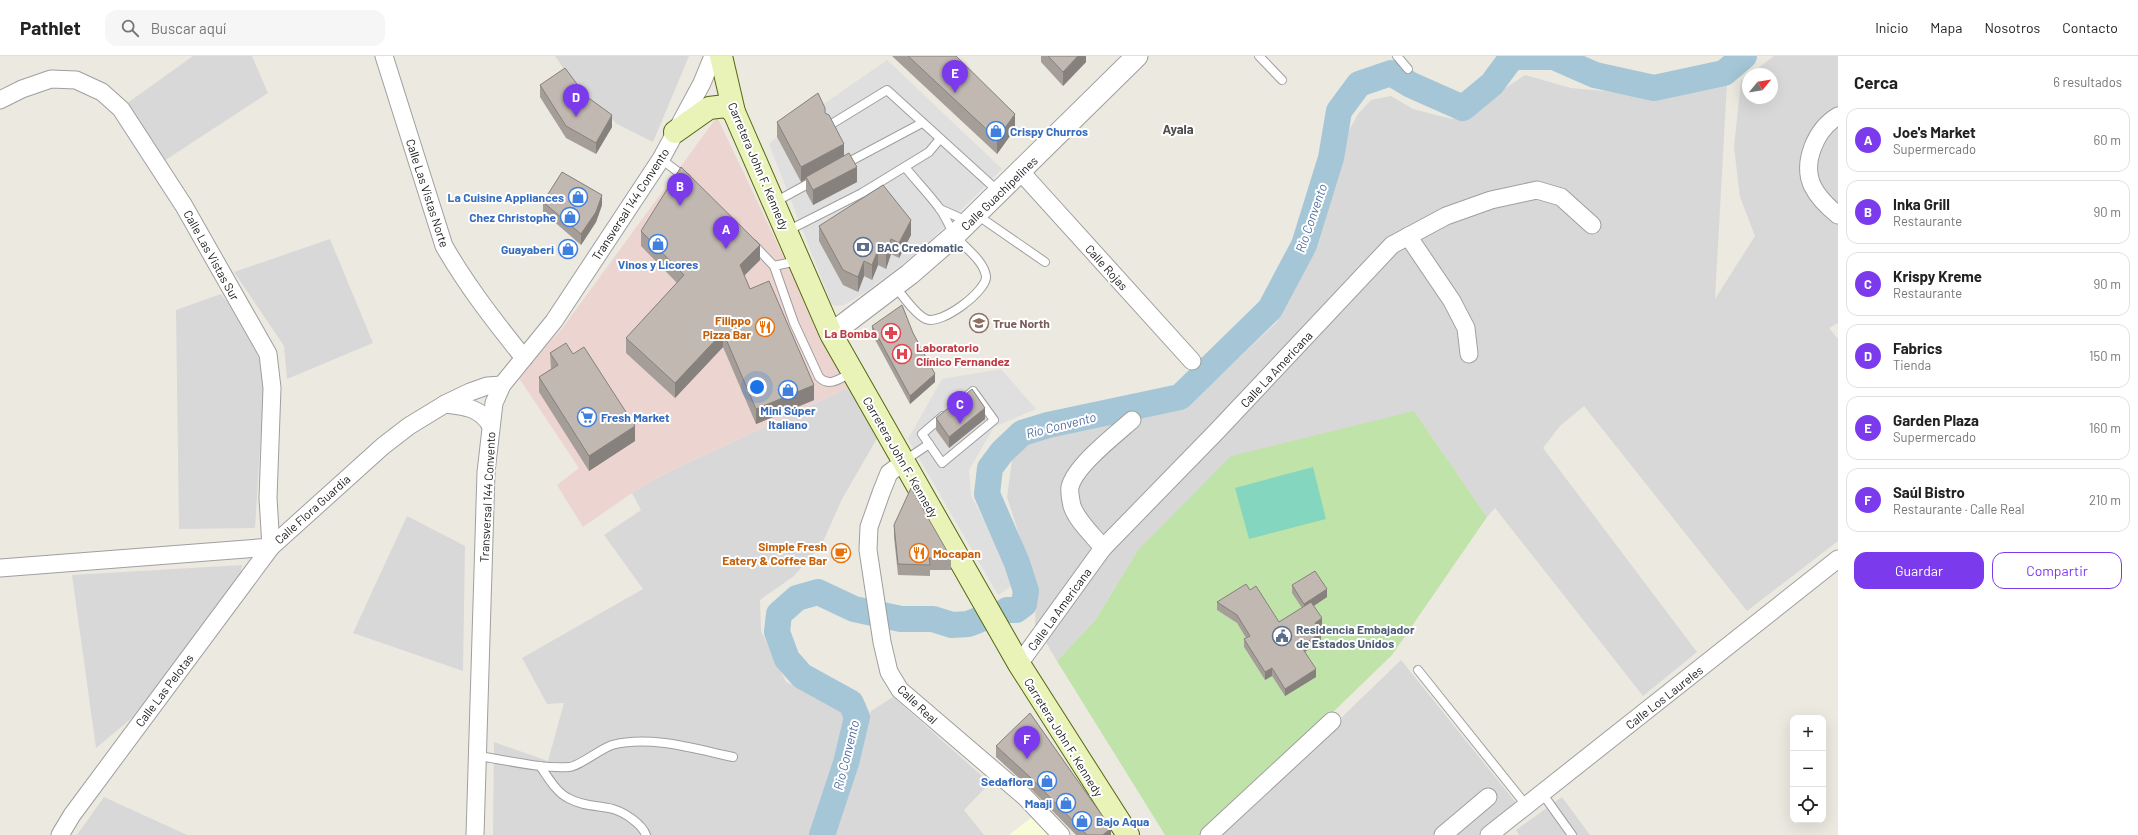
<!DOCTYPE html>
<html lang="es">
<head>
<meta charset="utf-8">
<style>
	:root { --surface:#fff; --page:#f6f6f6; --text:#222; --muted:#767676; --line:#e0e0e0; --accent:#7c3aed }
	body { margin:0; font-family:Barlow,sans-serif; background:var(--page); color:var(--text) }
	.controls { position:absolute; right:12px; bottom:12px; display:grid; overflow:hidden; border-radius:8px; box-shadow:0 4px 16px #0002 }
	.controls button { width:36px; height:36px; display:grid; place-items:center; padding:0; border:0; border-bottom:1px solid var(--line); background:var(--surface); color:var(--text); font:20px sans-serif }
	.compass { position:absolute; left:1742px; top:12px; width:36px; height:36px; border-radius:50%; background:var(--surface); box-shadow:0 4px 16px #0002; rotate:60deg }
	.you { position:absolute; left:757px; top:331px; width:14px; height:14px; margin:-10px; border:3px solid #fff; border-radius:50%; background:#1a73e8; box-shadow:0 0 0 6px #1a73e833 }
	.badge { display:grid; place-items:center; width:26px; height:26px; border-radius:50%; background:var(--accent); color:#fff; font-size:13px; font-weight:700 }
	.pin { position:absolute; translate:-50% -33px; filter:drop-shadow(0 1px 2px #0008) }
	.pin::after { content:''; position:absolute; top:21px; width:14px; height:12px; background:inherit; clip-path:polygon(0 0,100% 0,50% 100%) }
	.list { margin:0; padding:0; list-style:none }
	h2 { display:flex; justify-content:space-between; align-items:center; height:52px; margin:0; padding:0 16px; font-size:17px }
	h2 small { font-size:13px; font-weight:400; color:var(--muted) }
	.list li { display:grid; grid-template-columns:26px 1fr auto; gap:12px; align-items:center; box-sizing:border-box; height:64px; margin:0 8px 8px; padding:0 8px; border:1px solid var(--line); border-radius:12px }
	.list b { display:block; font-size:15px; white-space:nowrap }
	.list p { margin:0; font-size:13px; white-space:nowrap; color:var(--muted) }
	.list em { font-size:13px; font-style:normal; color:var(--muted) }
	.actions { display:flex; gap:8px; padding:12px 16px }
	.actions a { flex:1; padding:9px 0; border:1px solid var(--accent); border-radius:12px; text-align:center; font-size:14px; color:var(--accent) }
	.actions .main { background:var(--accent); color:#fff }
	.icon { flex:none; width:22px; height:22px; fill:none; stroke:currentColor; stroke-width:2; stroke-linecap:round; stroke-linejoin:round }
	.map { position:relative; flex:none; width:1838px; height:779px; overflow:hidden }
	header { display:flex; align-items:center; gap:24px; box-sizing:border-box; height:56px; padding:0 20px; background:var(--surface); border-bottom:1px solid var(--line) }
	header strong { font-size:19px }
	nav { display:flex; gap:22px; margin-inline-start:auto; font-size:14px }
	.search { width:280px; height:36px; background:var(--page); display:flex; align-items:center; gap:10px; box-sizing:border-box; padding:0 14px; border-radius:12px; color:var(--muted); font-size:15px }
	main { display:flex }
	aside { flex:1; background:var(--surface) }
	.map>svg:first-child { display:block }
	.residential { fill:#d9d8d8 }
	.commercial { fill:#ecd4d1 }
	.education { fill:#f8fcd9 }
	.grass { fill:#c0e3a9; fill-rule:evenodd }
	.pitch { fill:#84d6be }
	.parking { fill:#dfdfdf }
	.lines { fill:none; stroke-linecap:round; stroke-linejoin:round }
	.river { stroke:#a4c6d6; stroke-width:26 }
	.service-casing { stroke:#9f9f9f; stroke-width:10 }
	.minor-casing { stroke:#9f9f9f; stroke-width:19 }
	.tertiary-casing { stroke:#9f9f9f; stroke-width:23 }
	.secondary-casing { stroke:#54670d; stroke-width:24 }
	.service { stroke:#fff; stroke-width:8 }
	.minor { stroke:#fff; stroke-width:17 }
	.tertiary { stroke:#fff; stroke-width:21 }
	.secondary { stroke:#eaf3b7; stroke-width:22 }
	.wall { fill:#a59e98 }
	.shaded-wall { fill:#86817c }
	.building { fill:#c0b8b1; stroke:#86817c }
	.labels { text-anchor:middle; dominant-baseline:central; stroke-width:4; stroke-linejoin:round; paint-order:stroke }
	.shop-label { font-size:12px; font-weight:bold; fill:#366cbe; stroke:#fff; text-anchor:end }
	.street-label { font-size:12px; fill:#1b1b1b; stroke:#fff }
	.service-label { font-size:12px; font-weight:bold; fill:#4e5e75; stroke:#fff; text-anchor:start }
	.food-label { font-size:12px; font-weight:bold; fill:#c56008; stroke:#fff; text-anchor:end }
	.education-label { font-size:12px; font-weight:bold; fill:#785e54; stroke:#fff; text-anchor:start }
	.health-label { font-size:12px; font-weight:bold; fill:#be3a42; stroke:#fff; text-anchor:end }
	.neighbourhood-label { font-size:13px; font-weight:bold; fill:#4e4e4e; stroke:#fff }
	.water-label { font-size:13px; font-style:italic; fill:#5070a2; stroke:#fff }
</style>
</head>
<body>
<header>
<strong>Pathlet</strong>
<div class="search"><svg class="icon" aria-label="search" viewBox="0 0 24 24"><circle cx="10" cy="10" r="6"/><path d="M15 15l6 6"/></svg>Buscar aquí</div>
<nav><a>Inicio</a><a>Mapa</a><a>Nosotros</a><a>Contacto</a></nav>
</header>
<main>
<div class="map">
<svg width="1838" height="779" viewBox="0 0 1838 779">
	<rect width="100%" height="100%" fill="#ece9e1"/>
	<g class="residential">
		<polygon points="193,0 252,0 268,37 164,105 126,48"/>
		<polygon points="555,0 689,0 653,86 617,68 572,25"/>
		<polygon points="1774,0 1838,0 1838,267 1829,272 1838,283 1838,485 1747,555 1584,350 1560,370 1543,392 1697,596 1643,640 1495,452 1487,461 1414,355 1138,494 1096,563 1057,605 1035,568 1036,531 1007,441 1012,404 1030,387 1076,373 1181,349 1206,333 1277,266 1315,190 1346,80 1358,58 1371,44 1391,40 1413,53 1452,63 1475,57 1501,35 1525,19 1571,32 1660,40 1727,27 1715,243 1755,180 1740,141 1734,91 1741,25 1748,19 1748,42 1772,42 1772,18 1750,18"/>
		<polygon points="330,183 373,287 287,323 284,290 234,216"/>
		<polygon points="221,238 234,255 259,302 264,326 255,472 179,473 176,254"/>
		<polygon points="850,331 879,379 842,443 822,488 794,520 760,544 761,575 786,626 845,653 849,665 811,779 493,779 494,686 548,705 564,647 547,648 522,602 643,533 604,479 641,454 632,437 664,418"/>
		<polygon points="407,460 465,490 463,615 353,577"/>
		<polygon points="242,509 239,525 139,656 96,692 72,519"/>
		<polygon points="1401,604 1517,748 1478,779 1220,779"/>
		<polygon points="893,641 990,727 964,754 984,779 831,779 871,655"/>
		<polygon points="104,741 187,779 77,779"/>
		<polygon points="1562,741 1590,779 1519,779 1516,774"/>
	</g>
	<polygon class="commercial" points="717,61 789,212 850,331 664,418 632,437 583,471 557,429 579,412 517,319 561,274"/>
	<polygon class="education" points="1036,758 1055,779 1009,779"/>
	<path class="grass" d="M1414,355l73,106 -95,138 -186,180h-41l-108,-174 39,-42 42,-69 93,-94zM1315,523l-5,29 12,18c-21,15 -28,47 -37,70l-13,-20 -7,4 -21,-33 6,-3 -13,-21 -19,-13 61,20 26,-17z"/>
	<polygon class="pitch" points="1313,411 1326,463 1249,483 1235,432"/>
	<g class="parking">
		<polygon points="887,4 1002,113 920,195 864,237 844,249 835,250 831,247 769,88 777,81 813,149 856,126 818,52"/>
		<polygon points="1001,313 1036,353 994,371 969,414 971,440 1018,526 998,539 908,383 942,323"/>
	</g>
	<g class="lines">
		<g class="river">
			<polyline points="1007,554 1016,554 1024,548 1026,535 1017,507 987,438 990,412 1002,396 1022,377 1048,369 1180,341 1270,253 1304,189 1331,102 1339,55 1359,28 1391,17 1411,29 1463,52 1492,28 1512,1 1554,1 1595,19 1654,32 1724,17 1744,0"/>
			<polyline points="822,779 846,707 857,661 851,647 802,620 787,603 777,576 779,558 797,542 818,536 854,553 901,563 933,563 952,569 968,568 981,563"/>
		</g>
		<defs>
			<g id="service">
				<polyline points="1259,0 1282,24"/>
				<polyline points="1397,0 1408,13"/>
				<polyline points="830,69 887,34 998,135"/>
				<polyline points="661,103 686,122"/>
				<polyline points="845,108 922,67"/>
				<polyline points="775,146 815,124"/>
				<polyline points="940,153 967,165"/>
				<polyline points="977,159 1045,206"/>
				<polyline points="787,175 862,137 929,96 939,84"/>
				<polyline points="753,188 774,210 797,205"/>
				<path d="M774,210l20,57 25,54c10,11 22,1 33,-5"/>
				<path d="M895,230c7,9 21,29 31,33 15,7 62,-29 60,-43 -3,-17 -22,-28 -31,-41 -6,-8 -9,-18 -15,-26 -11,-15 -24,-28 -35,-42"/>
				<polyline points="929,388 922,378 943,360"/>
				<polyline points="904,405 929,388 942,407 994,364 973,335 966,341"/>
				<polyline points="1418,614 1526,749"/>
				<path d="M478,700c28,4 64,13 91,11 9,0 31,-18 43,-22 39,-10 83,4 121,12"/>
				<path d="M540,710c8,11 16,26 28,32 16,9 30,7 45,11 11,3 29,15 33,26"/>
				<polyline points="1542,737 1572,779"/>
			</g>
			<g id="minor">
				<path d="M384,0l60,190c23,40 51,76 80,112"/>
				<polyline points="0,44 22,33 51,23 76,24 102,36 121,53 184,150 268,298 272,332 268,442 271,491 72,759 60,779"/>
				<path d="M1838,60c-22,13 -37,47 -25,71 6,12 15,20 25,28"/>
				<polyline points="1021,116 1192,305"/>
				<polyline points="1408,180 1452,245 1466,272 1469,298"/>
				<path d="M445,348c20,2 36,4 46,22"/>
				<polyline points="904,406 889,417 881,437 869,471 868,494 882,586 889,616 900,634 1025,741 1061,779"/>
				<path d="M1103,492c-10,-13 -26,-27 -31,-42 -1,-5 -3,-14 -2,-19 5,-21 45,-52 62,-67"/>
				<polyline points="0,512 271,491 383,390 409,370 445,348 470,336 487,330 502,329"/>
				<polyline points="1019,608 1103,492 1217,375 1392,189 1446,160 1491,144 1537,134 1561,141 1592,169"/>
				<polyline points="475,779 486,416 494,347 502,329 554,265 661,103 702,27 713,0"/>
				<polyline points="1209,779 1332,665"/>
				<polyline points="1443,779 1488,741"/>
				<polyline points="1489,779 1838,503"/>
			</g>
			<polyline id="tertiary" points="831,278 910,218 955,179 1137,0"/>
			<g id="secondary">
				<polyline points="721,0 734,56 831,278 1019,608 1128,779"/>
				<polyline points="675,76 709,52 726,50 734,56"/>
			</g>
		</defs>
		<use href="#service" class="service-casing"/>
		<use href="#minor" class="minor-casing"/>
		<use href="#tertiary" class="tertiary-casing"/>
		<use href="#secondary" class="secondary-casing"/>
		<use href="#service" class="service"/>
		<use href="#minor" class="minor"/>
		<use href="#tertiary" class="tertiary"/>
		<use href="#secondary" class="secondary"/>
	</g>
	<g class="wall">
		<polygon points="892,0 956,0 1015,73 997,98"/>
		<polygon points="1041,0 1086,0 1086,6 1063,30 1041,6"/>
		<polygon points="540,29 586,40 612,71 596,98 566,82 540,41"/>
		<polygon points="825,57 844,100 857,126 813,149 806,136 806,123 801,126 777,81 777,66"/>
		<polygon points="543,146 602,149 596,166 581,189 543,156"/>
		<polygon points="819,170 911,179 899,202 891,198 886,213 878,209 872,224 864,220 858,236 843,229 819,185"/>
		<polygon points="641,175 760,204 744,219 750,233 814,344 756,368 723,291 675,342 626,297 626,282 677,227 641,190"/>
		<polygon points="872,270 913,277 935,326 910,348 872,278"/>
		<polygon points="550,297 573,298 635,385 589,415 539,336 539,321 551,313"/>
		<polygon points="936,362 985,363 949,392 936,374"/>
		<polygon points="894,469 951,502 951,514 930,514 930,520 898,519 894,481"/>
		<polygon points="1292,529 1327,541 1314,550 1322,570 1318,572 1321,585 1305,596 1316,621 1285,640 1272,620 1265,624 1244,591 1244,583 1246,582 1237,567 1217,554 1217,546 1250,534 1279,566 1302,552 1292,537"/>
		<polygon points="996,690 1111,779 1076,779 1032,734 996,701"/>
	</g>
	<g class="shaded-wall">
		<polygon points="1078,0 1086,0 1086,6 1063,30 1063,16"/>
		<polygon points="1015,58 1015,73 997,98 997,83"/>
		<polygon points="612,59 612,71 596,98 596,87"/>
		<polygon points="844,88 844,103 806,121 806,123 801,126 801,111"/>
		<polygon points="857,111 857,126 813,149 813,134"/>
		<polygon points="602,139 602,149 596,166 581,189 581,178"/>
		<polygon points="911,164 911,179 899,202 899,187"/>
		<polygon points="891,183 891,198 886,213 886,198"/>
		<polygon points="760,189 760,204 740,224 740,209"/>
		<polygon points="878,194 878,209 872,224 872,209"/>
		<polygon points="864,205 864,220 858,236 858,221"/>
		<polygon points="723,276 723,291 675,342 675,327"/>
		<polygon points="935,318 935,326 910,348 910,340"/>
		<polygon points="814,329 814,344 756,368 756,353"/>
		<polygon points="985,352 985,363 949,392 949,381"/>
		<polygon points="635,370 635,385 589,415 589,400"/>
		<polygon points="1327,533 1327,541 1304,556 1304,548"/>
		<polygon points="1322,562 1322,570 1315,575 1315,567"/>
		<polygon points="1321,577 1321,585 1301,598 1301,590"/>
		<polygon points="1272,612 1272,620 1265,624 1265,616"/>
		<polygon points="1316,613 1316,621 1285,640 1285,633"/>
		<polygon points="1111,772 1111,779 1103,779"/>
	</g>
	<g class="building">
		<polygon points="908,0 956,0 1015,58 997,83"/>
		<polygon points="1048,0 1078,0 1063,16"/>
		<polygon points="565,12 586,40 612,59 596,87 566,70 540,29"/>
		<polygon points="818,37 825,52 825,57 829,59 844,88 801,111 777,66"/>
		<polygon points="849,97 857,111 813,134 806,121"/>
		<polygon points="681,111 760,189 740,209 750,233 769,225 814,329 756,353 723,276 675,327 626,282 684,219 641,175"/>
		<polygon points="562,116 602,139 596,156 581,178 543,146"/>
		<polygon points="883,129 911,164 899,187 891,183 886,198 878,194 872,209 864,205 858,221 843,214 819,170"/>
		<polygon points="902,249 913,277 935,318 910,340 872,270"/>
		<polygon points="566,287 573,298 584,291 635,370 589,400 539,321 558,309 550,297"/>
		<polygon points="972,333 985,352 949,381 936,362"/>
		<polygon points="911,432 951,502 929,502 930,509 898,508 894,469"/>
		<polygon points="1315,515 1327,533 1304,548 1292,529"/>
		<polygon points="1246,528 1250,534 1256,530 1279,566 1311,546 1322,562 1315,567 1321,577 1301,590 1316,613 1285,633 1272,612 1265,616 1244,583 1250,580 1237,559 1217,546"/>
		<polygon points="1030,657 1111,772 1103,779 1087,779 1032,723 996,690"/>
	</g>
	<defs>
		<symbol id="shop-ring" viewBox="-11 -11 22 22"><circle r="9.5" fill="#fff" stroke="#3f7fe0" stroke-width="1.5"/><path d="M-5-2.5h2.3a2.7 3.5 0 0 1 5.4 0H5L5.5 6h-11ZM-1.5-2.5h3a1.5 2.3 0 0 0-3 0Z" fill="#3f7fe0"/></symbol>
		<symbol id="bank-ring" viewBox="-11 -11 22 22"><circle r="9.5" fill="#fff" stroke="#5c6f8a" stroke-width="1.5"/><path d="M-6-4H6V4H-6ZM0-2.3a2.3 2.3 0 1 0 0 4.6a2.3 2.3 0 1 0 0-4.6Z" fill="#5c6f8a"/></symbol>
		<symbol id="school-ring" viewBox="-11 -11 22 22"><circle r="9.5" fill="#fff" stroke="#8d6e63" stroke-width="1.5"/><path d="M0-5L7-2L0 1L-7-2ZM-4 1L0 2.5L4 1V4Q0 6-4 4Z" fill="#8d6e63"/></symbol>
		<symbol id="restaurant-ring" viewBox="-11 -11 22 22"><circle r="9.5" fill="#fff" stroke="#e8710a" stroke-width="1.5"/><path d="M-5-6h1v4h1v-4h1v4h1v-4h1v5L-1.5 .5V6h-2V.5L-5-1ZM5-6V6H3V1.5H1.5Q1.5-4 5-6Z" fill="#e8710a"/></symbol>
		<symbol id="pharmacy-ring" viewBox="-11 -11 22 22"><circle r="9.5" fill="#fff" stroke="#e0444e" stroke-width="1.5"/><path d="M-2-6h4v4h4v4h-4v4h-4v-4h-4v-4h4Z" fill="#e0444e"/></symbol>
		<symbol id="hospital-ring" viewBox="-11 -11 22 22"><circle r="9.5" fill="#fff" stroke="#e0444e" stroke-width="1.5"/><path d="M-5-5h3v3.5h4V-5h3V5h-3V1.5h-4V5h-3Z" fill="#e0444e"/></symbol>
		<symbol id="supermarket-ring" viewBox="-11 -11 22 22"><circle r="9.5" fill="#fff" stroke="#3f7fe0" stroke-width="1.5"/><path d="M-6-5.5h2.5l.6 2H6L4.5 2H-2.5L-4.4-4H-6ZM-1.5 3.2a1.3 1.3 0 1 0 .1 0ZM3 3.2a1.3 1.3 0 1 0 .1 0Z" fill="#3f7fe0"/></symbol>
		<symbol id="cafe-ring" viewBox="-11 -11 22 22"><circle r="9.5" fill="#fff" stroke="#e8710a" stroke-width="1.5"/><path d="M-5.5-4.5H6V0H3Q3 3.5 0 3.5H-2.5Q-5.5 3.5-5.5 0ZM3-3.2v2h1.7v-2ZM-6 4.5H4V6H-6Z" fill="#e8710a"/></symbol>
		<symbol id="civic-ring" viewBox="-11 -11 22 22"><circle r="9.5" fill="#fff" stroke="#5c6f8a" stroke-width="1.5"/><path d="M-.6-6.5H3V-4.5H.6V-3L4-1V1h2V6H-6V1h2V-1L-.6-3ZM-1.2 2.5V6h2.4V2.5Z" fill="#5c6f8a"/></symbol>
	</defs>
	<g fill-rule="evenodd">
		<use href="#shop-ring" x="985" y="64" width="22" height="22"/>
		<use href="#shop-ring" x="567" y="130" width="22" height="22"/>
		<use href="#shop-ring" x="559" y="150" width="22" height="22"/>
		<use href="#shop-ring" x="647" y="177" width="22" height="22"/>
		<use href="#bank-ring" x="852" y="180" width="22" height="22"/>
		<use href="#shop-ring" x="557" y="182" width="22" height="22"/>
		<use href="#school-ring" x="968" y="256" width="22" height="22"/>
		<use href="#restaurant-ring" x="754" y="260" width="22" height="22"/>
		<use href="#pharmacy-ring" x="880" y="266" width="22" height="22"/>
		<use href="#hospital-ring" x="891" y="287" width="22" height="22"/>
		<use href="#shop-ring" x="777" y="323" width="22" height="22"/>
		<use href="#supermarket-ring" x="576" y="350" width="22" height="22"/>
		<use href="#cafe-ring" x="830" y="486" width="22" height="22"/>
		<use href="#restaurant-ring" x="908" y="486" width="22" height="22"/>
		<use href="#civic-ring" x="1271" y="569" width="22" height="22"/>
		<use href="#shop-ring" x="1036" y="714" width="22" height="22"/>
		<use href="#shop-ring" x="1055" y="736" width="22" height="22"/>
		<use href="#shop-ring" x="1071" y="754" width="22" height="22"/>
	</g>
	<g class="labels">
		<g class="shop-label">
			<text x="1010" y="75" text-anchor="start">Crispy Churros</text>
			<text x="564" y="141">La Cuisine Appliances</text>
			<text x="556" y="161">Chez Christophe</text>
			<text x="554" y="193">Guayaberi</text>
			<text x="658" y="208" text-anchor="middle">Vinos y Licores</text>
			<text x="788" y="354" text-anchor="middle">Mini Súper<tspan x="788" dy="14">Italiano</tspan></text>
			<text x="601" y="361" text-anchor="start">Fresh Market</text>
			<text x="1033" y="725">Sedaflora</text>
			<text x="1052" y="747">Maaji</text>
			<text x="1096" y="765" text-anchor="start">Bajo Aqua</text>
		</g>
		<g class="street-label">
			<text transform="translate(759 110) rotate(67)">Carretera John F. Kennedy</text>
			<text transform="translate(428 137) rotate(72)">Calle Las Vistas Norte</text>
			<text transform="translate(999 137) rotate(-44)">Calle Guachipelines</text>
			<text transform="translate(630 148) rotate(-57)">Transversal 144 Convento</text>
			<text transform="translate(212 199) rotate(61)">Calle Las Vistas Sur</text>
			<text transform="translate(1107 211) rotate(48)">Calle Rojas</text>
			<text transform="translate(1276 313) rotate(-47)">Calle La Americana</text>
			<text transform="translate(901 401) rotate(60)">Carretera John F. Kennedy</text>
			<text transform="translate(487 441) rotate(-87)">Transversal 144 Convento</text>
			<text transform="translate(312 453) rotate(-42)">Calle Flora Guardia</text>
			<text transform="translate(1059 553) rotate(-54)">Calle La Americana</text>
			<text transform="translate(164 634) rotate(-53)">Calle Las Pelotas</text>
			<text transform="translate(1664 641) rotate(-38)">Calle Los Laureles</text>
			<text transform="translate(918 648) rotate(44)">Calle Real</text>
			<text transform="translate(1064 681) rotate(58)">Carretera John F. Kennedy</text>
		</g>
		<g class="service-label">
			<text x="877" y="191">BAC Credomatic</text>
			<text x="1296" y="573">Residencia Embajador<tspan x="1296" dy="14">de Estados Unidos</tspan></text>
		</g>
		<g class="food-label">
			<text x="751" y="264">Filippo<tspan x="751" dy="14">Pizza Bar</tspan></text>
			<text x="827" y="490">Simple Fresh<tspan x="827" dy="14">Eatery &amp; Coffee Bar</tspan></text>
			<text x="933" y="497" text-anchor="start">Mocapan</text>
		</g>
		<g class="education-label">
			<text x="993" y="267">True North</text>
		</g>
		<g class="health-label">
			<text x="877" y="277">La Bomba</text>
			<text x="916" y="291" text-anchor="start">Laboratorio<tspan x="916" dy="14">Clínico Fernandez</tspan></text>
		</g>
		<g class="neighbourhood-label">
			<text x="1178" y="73">Ayala</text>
		</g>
		<g class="water-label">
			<text transform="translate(1311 162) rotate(-71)">Río Convento</text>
			<text transform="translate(1061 369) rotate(-14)">Río Convento</text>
			<text transform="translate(846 699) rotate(-76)">Río Convento</text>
		</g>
	</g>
</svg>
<div class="controls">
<button>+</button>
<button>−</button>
<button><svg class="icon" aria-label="locate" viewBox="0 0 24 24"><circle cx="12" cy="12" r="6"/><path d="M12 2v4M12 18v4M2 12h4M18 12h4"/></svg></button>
</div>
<svg class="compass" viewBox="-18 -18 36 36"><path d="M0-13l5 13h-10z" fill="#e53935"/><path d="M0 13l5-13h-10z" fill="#767676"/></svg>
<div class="you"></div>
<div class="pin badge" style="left:726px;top:193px">A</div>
<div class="pin badge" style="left:680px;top:150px">B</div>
<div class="pin badge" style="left:960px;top:368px">C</div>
<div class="pin badge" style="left:576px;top:61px">D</div>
<div class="pin badge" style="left:955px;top:37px">E</div>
<div class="pin badge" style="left:1027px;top:703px">F</div>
</div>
<aside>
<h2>Cerca<small>6 resultados</small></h2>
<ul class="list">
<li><span class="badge">A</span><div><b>Joe's Market</b><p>Supermercado</p></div><em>60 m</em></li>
<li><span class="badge">B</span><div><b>Inka Grill</b><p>Restaurante</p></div><em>90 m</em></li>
<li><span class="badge">C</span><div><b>Krispy Kreme</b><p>Restaurante</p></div><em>90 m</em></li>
<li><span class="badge">D</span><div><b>Fabrics</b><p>Tienda</p></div><em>150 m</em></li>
<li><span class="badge">E</span><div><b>Garden Plaza</b><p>Supermercado</p></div><em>160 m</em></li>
<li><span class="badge">F</span><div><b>Saúl Bistro</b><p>Restaurante · Calle Real</p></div><em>210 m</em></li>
</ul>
<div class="actions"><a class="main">Guardar</a><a>Compartir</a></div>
</aside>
</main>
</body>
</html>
